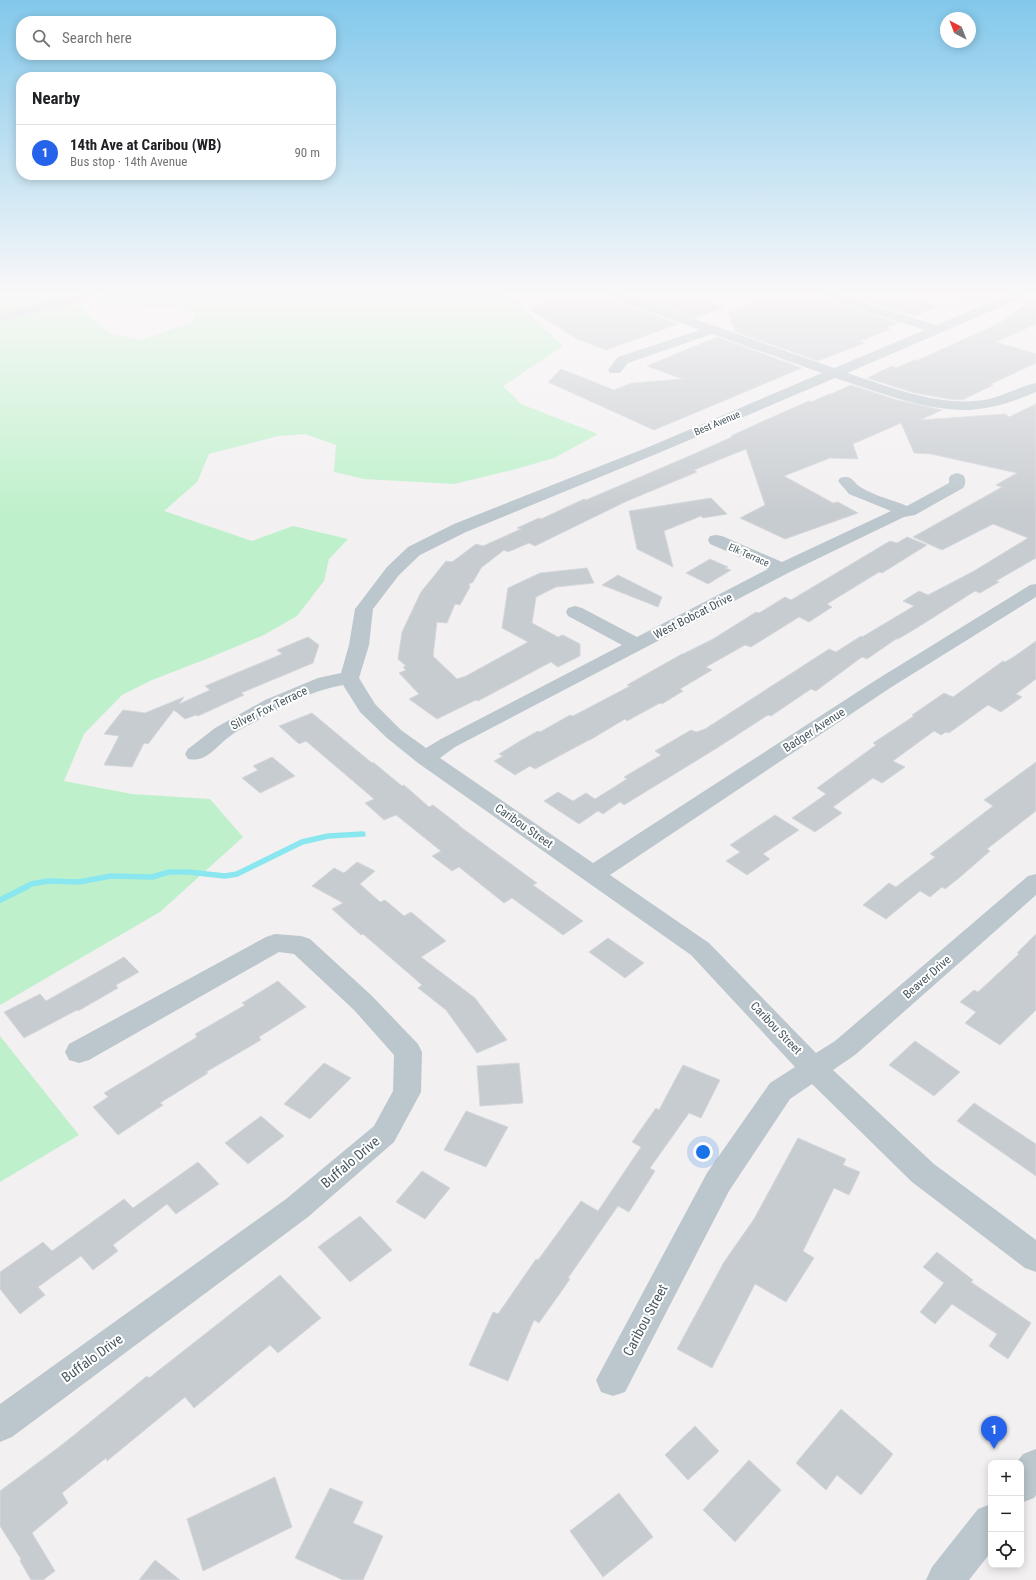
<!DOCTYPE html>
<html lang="en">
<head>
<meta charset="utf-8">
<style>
	:root { --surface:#fff; --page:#f2f2f2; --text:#202124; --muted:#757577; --line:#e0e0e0; --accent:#2563eb }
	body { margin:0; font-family:"Roboto Condensed",sans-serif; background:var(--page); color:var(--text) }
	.controls { position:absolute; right:12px; bottom:12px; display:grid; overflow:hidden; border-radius:8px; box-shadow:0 2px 10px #0003 }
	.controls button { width:36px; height:36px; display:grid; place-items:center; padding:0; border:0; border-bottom:1px solid var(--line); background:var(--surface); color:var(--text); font:20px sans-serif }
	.compass { position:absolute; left:940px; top:12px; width:36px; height:36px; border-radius:50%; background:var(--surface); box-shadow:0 2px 10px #0003; rotate:318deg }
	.you { position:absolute; left:703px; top:1152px; width:14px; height:14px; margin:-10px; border:3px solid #fff; border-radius:50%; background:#1a73e8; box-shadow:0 0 0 6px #1a73e833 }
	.badge { display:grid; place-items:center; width:26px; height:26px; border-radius:50%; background:var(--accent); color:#fff; font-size:13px; font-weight:700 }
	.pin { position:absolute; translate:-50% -33px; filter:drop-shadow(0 1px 2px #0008) }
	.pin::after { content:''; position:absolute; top:21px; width:14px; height:12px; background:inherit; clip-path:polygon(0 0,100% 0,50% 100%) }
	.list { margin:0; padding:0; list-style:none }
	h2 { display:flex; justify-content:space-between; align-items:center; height:52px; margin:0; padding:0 16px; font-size:17px }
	h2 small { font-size:13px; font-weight:400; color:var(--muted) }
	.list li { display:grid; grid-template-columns:26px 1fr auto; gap:12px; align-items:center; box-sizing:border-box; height:56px; padding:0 16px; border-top:1px solid var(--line) }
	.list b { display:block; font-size:15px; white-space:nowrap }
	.list p { margin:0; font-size:13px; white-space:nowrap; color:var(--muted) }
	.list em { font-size:13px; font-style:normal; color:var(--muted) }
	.icon { flex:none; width:22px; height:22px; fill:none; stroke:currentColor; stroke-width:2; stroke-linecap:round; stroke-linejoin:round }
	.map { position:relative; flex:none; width:1036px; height:1580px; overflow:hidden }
	.search { position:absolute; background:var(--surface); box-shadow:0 2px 10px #0003; left:16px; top:16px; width:320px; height:44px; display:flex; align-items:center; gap:10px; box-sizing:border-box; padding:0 14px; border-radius:16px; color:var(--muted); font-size:15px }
	.panel { position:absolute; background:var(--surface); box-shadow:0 2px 10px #0003; left:16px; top:72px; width:320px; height:108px; border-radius:16px }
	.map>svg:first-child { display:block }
	.education { fill:#e4e1e3 }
	.green { fill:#bef1cb }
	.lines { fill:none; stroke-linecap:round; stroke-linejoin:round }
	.stream-far1 { stroke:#8ae7ef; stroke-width:5.5 }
	.stream { stroke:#8ae7ef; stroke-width:6 }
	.building { fill:#c7ccd0; stroke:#d4d7dc }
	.minor { fill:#bbc7cd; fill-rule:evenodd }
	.labels { text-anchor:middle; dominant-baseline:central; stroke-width:4; stroke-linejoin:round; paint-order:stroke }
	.far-street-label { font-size:10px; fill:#47575f; stroke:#fff }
	.street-label { font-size:12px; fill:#47575f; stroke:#fff }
	.near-street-label { font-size:14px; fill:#47575f; stroke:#fff }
</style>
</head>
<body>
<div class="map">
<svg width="1036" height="1580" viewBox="0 0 1036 1580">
	<rect width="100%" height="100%" fill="#f3f0f1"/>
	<polygon class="education" points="938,294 1003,294 975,305"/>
	<g class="green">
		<polygon points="0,294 72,297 0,316"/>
		<polygon points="101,294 509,294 563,346 503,386 521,404 598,434 554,458 516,469 454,484 364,479 334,472 336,445 305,434 278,436 209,454 197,482 164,511 252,541 293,526 348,539 329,559 324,581 297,616 264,635 209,658 152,680 122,695 84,734 64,781 132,794 210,799 243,837 160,912 0,1005 0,319 80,299 89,316 111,334 141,340 192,322 196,313 173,307 141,307 98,299 94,296"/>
		<polygon points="0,1036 79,1135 0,1182"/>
	</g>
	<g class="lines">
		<polyline class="stream-far1" points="26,887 31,884 48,881 79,882 111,876 152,877 169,872 188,872 225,876 237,874 302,842 328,836 363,834"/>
		<polyline class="stream" points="0,900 28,886"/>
	</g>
	<g class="building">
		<polygon points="575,294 606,294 608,298 678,324 606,350 577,339 529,309"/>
		<polygon points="628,294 686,294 725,307 695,318"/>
		<polygon points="779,294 793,294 812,300 813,294 818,294 821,298 898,323 886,328 890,329 860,341 865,343 818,361 733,331 735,330 728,313"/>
		<polygon points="842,294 901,294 940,306 914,316"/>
		<polygon points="1036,296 1036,324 996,342 1036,354 1036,363 991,384 993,385 962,400 949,399 915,393 867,378 892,366 896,368 914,360 916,361 1000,323"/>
		<polygon points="717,337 802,368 654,430 548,382 561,369 614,390 632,383 683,379 647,366"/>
		<polygon points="851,385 897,400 942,410 920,420 1005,414 1009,417 1036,404 1036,558 996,581 999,582 980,593 975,591 915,629 898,639 896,639 867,659 862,657 816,691 811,689 771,716 768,715 717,748 624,805 620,802 603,814 598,811 579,824 544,801 558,792 573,801 586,793 595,799 627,779 624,777 661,755 655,751 691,730 696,732 705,729 829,649 836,652 861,636 862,637 914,606 903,601 919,591 928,595 974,571 1028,538 993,524 942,550 913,537 1002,487 996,485 1017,473 931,454 914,453 901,423 853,444 858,459 830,458 784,476 833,503 838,502 858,513 785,539 740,518 765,505 746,449 694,470 697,472 627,501 535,546 529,543 508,552 504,550 481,568 473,582 469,584 470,587 460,605 455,604 447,623 437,622 433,656 457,679 466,676 528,642 502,628 508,588 540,573 587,568 594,583 556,587 536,597 532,623 558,637 563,635 580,644 580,656 558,667 551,662 478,701 476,700 437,719 409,699 419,694 399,673 406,670 403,667 406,666 398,659 402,632 421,592 446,561 452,562 476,544 483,546 521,529 517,528 539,518 541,519 584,499 586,500 687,457 732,437 731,436 759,423 809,401 811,402 829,394 831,394"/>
		<polygon points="711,498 727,514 703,518 701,516 664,531 673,567 637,549 629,511"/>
		<polygon points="907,537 927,545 882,573 879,572 827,604 832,607 809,622 799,617 751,647 745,645 706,667 712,670 680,689 683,691 662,704 660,703 627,721 625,719 590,740 589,740 535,769 530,766 515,775 494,761 503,756 499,754 520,741 538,731 540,732 570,715 573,716 630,686 627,685 682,654 683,654 713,639 756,612 759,613 785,597 791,600 890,541 897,543"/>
		<polygon points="710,559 728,567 725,568 731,570 708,584 686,573"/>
		<polygon points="618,575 662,597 658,607 602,585"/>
		<polygon points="308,637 319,645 313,663 241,693 244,695 198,716 196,715 185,719 174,710 148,744 144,743 132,767 104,765 119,736 104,734 123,710 145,713 184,697 179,704 210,690 205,686 282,654 277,650"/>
		<polygon points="1036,641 1036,679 1016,694 1022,697 1001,712 988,705 949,733 946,732 941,735 934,731 893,761 905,767 882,783 873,778 833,807 842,813 815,832 792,818 826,794 817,788 876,745 873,743 914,716 912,715 944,693 953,697 1003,661 1005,662 1015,656"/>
		<polygon points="312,713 372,763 373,762 402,786 404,785 429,807 433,805 459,825 458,825 537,883 533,885 583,921 563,935 512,898 504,903 459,867 452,871 432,856 441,851 396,815 384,820 365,803 374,799 306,741 299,744 279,726"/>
		<polygon points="272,757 295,776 260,793 242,778 258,770 253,766"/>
		<polygon points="1036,762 1036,811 987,849 990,851 959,878 945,889 942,887 930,897 920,891 886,919 863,905 889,883 896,887 935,857 930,854 993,806 984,800"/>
		<polygon points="775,815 799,830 763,854 770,859 747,875 726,861 740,852 730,845"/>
		<polygon points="357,862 375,871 360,884 380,902 385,900 404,916 411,912 446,941 421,957 475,998 507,1040 477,1053 446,1010 418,988 422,985 363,934 361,935 332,909 343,903 312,886 334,868 344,873"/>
		<polygon points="1036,934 1036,1010 1000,1045 965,1023 976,1012 960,1002 974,990 978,992 1019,954 1017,953"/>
		<polygon points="608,938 644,963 625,978 589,952"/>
		<polygon points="124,957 139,972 116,985 118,988 78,1011 77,1010 24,1038 4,1012 40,994 46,1001"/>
		<polygon points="278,981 306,1007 259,1037 261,1040 206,1072 208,1073 160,1103 163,1105 118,1135 93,1107 108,1097 104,1093 197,1037 195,1034 245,1005 242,1003"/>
		<polygon points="915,1041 960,1072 934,1096 889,1065"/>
		<polygon points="324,1063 351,1078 310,1119 284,1104"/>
		<polygon points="519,1063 523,1103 480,1106 477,1066"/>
		<polygon points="683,1065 720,1080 701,1118 689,1113 650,1168 655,1171 629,1212 618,1206 568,1278 570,1279 539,1323 534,1320 508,1381 469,1365 493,1312 498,1314 536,1259 538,1260 581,1201 598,1211 641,1147 632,1142 656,1108 659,1110"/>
		<polygon points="974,1103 1036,1144 1036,1176 957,1121"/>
		<polygon points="466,1111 508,1127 486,1167 444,1150"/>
		<polygon points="261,1116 284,1136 248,1164 225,1143"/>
		<polygon points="798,1138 846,1159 843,1165 860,1172 849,1195 834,1188 803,1251 814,1258 786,1302 755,1284 712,1368 677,1349 724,1262 754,1219"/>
		<polygon points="198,1162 219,1184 176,1214 167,1204 113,1245 118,1251 93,1270 81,1256 38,1287 45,1295 20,1314 0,1289 0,1272 43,1242 52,1251 124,1199 133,1208"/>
		<polygon points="422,1171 450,1188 425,1219 396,1202"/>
		<polygon points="360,1216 392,1250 350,1282 318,1247"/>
		<polygon points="937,1252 973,1280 971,1282 1031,1323 1008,1359 989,1346 997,1334 952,1304 935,1324 920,1312 944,1283 923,1267"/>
		<polygon points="280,1275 321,1318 278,1353 270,1345 194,1408 185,1397 107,1461 106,1458 62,1493 68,1503 32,1533 55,1571 43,1580 31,1580 20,1561 21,1559 0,1526 0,1491 63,1444 147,1376 149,1378"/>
		<polygon points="841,1409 893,1454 861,1495 837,1475 826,1490 796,1463"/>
		<polygon points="695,1426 719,1451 688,1480 665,1455"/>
		<polygon points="749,1460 781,1490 735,1542 703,1510"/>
		<polygon points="275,1477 292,1527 203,1571 187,1519"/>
		<polygon points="330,1488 363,1502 353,1523 383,1536 363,1580 343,1580 295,1558"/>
		<polygon points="619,1493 653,1537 603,1577 570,1531"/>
		<polygon points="155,1560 180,1580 139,1580"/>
	</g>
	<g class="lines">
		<g class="minor">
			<polygon points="78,294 98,294 96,297 0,322 0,314"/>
			<path d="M607,294h17l210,74 91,-38 -104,-33 -2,-3h18l99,31 74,-31h16l-2,3 -177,76c44,14 90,34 137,27 18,-3 34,-13 52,-17v9c-23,10 -48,18 -74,18 -43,-1 -86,-19 -127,-32l-174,74 -195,80 -46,23 -21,20 -26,34 -4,36 -10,33 16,26 26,26 25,18 15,-9 181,-94 -54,-29 -2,-4 2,-4 7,-2 7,2 55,29 131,-68 -58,-25 -2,-4 2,-4 6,-1 6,1 60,26 109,-51 -42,-17 -11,-13 2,-3c14,-4 12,5 22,10 13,8 31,12 45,18l42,-23v-5l2,-3 6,-2 6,2c3,4 3,9 0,13l-48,27 -11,2 -116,56 -333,174 -15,11 153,105 283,-183 154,-95 6,-1v13l-146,91 -280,187 99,68 107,110 19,-12 193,-165 8,-2v21l-181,160 -22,15 101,94 102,76v32l-11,-4 -113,-86 -100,-98 -22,15 -61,92 -104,201 -12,4 -12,-4 -5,-12 111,-207 63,-90 25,-16 -104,-112 -273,-192 -31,-25 -27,-26 -17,-27c-31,5 -62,22 -90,38 -8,4 -17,8 -24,14 -13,9 -22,26 -41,22l-3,-5 3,-5 27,-21 50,-28 53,-22 23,-5 8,-28 6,-36 32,-42 21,-20 46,-23 197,-78 171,-73 -110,-39 -84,29 -8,10h-10l-2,-3 10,-13 82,-27 -91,-33z"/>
			<polygon points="275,934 301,936 310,939 372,996 418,1044 422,1052 421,1092 394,1142 308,1217 12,1437 0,1442 0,1404 286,1199 374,1126 393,1091 394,1055 354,1010 294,954 279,952 89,1060 79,1063 69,1060 65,1052 69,1044 266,937"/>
			<polygon points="1036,1449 1036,1495 1034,1498 1021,1503 1021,1463 1016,1463 1023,1454"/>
			<polygon points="991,1504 991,1552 969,1580 926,1580 932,1567 978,1509"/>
		</g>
	</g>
	<linearGradient id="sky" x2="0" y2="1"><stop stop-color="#82c8eb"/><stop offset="0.57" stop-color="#faf8f9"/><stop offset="1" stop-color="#faf8f9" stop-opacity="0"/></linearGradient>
	<rect width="1036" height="515" fill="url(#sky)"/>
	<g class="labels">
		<g class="far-street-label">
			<text transform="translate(717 423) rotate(-23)">Best Avenue</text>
			<text transform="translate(749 555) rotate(24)">Elk Terrace</text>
		</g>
		<g class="street-label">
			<text transform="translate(693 616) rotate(-27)">West Bobcat Drive</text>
			<text transform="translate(269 708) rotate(-26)">Silver Fox Terrace</text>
			<text transform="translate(814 730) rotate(-33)">Badger Avenue</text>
			<text transform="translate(524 826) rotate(35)">Caribou Street</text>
			<text transform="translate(927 977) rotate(-41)">Beaver Drive</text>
			<text transform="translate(776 1028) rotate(46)">Caribou Street</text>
		</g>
		<g class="near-street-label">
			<text transform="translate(350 1162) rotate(-40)">Buffalo Drive</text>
			<text transform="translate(645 1320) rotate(-62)">Caribou Street</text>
			<text transform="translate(92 1358) rotate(-36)">Buffalo Drive</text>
		</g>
	</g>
</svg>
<div class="controls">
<button>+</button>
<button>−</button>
<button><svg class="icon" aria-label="locate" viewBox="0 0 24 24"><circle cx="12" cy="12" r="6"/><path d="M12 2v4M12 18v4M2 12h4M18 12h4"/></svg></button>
</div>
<svg class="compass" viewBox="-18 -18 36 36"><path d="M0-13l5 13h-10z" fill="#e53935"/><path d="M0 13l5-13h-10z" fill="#757577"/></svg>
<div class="you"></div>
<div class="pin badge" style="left:994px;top:1449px">1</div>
<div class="search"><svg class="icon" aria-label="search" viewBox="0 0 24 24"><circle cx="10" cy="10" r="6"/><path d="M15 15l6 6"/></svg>Search here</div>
<section class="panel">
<h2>Nearby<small></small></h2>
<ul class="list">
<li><span class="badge">1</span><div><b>14th Ave at Caribou (WB)</b><p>Bus stop · 14th Avenue</p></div><em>90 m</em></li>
</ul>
</section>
</div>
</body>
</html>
